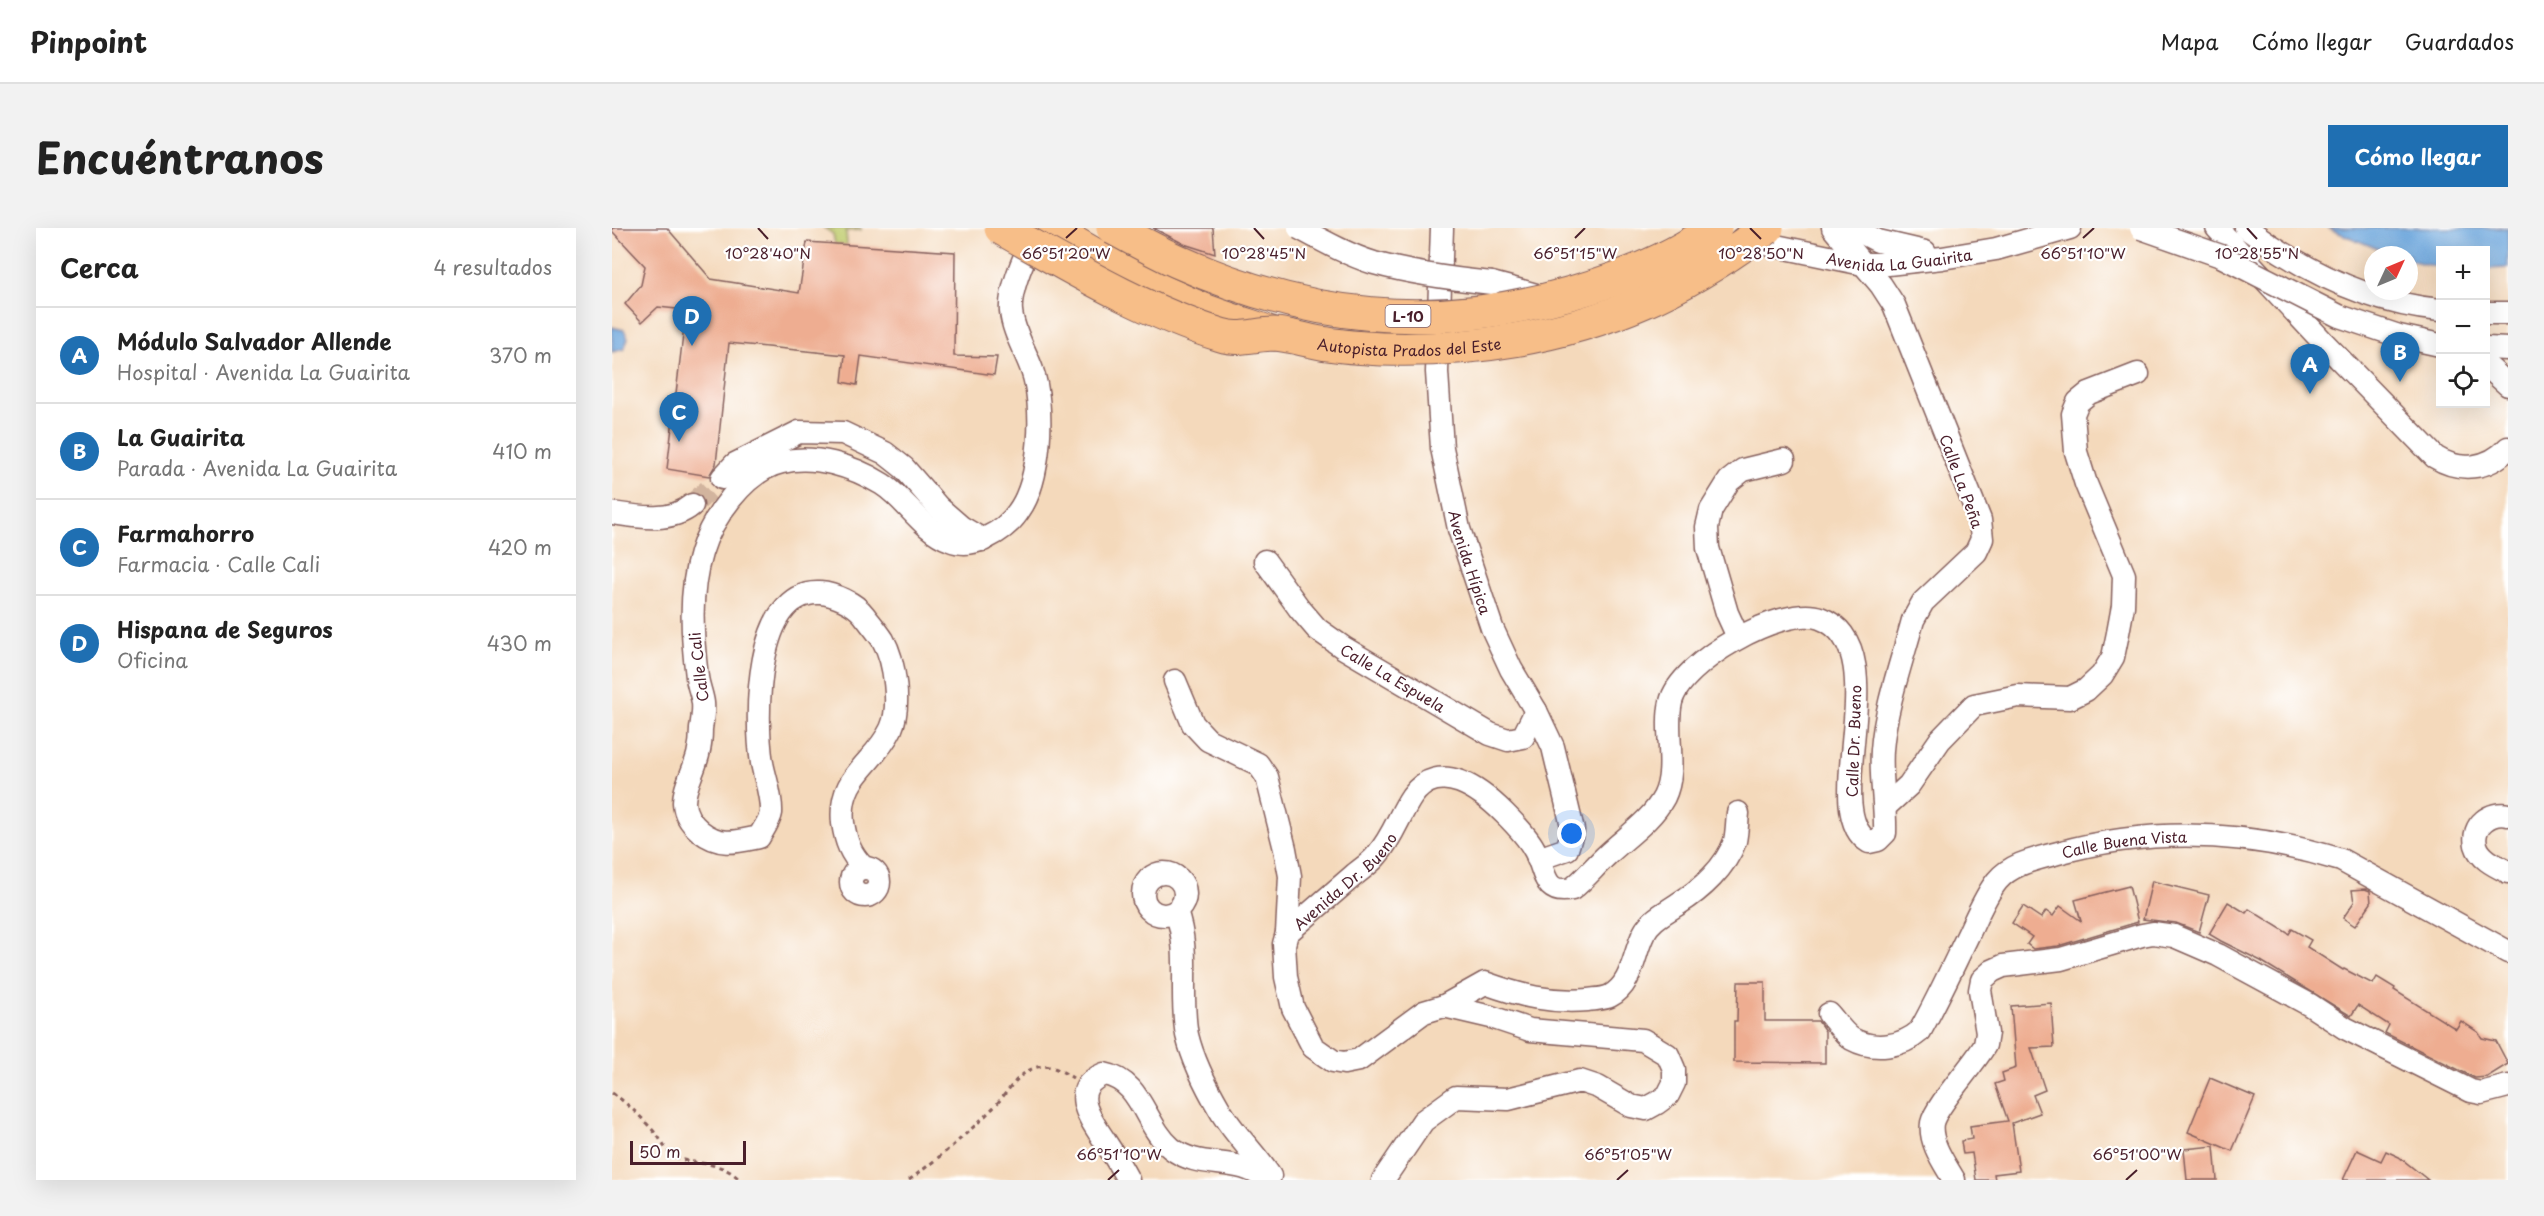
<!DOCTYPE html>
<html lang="es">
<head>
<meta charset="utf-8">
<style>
	:root { --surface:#fff; --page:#f2f2f2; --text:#222; --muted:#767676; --line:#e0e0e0; --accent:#1f6fb2 }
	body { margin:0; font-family:"Playpen Sans",sans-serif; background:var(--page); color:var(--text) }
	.controls { position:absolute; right:18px; top:18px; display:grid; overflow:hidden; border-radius:0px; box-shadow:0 6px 24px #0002 }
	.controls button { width:54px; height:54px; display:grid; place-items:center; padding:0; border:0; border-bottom:2px solid var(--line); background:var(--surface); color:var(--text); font:30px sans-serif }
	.compass { position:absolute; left:1752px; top:18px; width:54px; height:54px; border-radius:50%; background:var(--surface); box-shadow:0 6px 24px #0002; rotate:46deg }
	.scale { position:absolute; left:18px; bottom:15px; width:116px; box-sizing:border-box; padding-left:6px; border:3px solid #4a1f2b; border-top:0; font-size:16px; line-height:21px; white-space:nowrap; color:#4a1f2b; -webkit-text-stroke:4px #fff; paint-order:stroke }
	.you { position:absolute; left:960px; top:606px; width:21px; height:21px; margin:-15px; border:4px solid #fff; border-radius:50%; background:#1a73e8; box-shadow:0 0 0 9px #1a73e833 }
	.badge { display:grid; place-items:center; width:39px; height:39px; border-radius:50%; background:var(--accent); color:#fff; font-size:20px; font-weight:700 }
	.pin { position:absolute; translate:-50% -50px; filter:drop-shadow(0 2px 3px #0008) }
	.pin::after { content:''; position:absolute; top:32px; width:21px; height:18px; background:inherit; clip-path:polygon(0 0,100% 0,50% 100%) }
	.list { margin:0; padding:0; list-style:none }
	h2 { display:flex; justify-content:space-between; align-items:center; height:78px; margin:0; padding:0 24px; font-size:26px }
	h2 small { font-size:20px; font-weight:400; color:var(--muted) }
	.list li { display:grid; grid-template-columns:39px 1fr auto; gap:18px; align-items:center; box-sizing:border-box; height:96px; padding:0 24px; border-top:2px solid var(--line) }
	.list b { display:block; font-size:22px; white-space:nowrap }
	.list p { margin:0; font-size:20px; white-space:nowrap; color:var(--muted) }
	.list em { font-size:20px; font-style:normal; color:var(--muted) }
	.icon { flex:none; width:33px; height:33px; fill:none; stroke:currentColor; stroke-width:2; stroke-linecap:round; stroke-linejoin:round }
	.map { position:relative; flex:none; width:1896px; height:952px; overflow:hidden; border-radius:0px }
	header { display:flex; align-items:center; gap:36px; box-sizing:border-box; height:84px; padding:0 30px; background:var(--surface); border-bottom:2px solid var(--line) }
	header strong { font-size:28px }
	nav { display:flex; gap:33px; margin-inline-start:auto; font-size:21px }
	.intro { display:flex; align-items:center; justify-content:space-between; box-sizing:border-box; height:144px; padding:0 36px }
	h1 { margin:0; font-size:42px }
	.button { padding:15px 27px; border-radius:0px; background:var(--accent); color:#fff; font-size:21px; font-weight:700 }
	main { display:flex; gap:36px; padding:0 36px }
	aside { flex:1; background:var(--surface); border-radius:0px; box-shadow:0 6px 24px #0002 }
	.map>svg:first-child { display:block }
	.green { fill:#c0cc6e; stroke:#85764c; stroke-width:1.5 }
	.water { fill:#6ca6dc; stroke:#5b6284; stroke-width:1.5 }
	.building { fill:#eead91 }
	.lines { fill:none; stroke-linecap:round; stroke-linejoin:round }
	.minor-tunnel { stroke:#d2b49e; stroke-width:22; stroke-dasharray:22 11; stroke-linecap:butt }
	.minor-casing { stroke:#86605d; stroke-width:25 }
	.highway-casing { stroke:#86605d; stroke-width:35 }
	.path { stroke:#86605d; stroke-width:3; stroke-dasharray:4.5 4.5; stroke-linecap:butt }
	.minor { stroke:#fff; stroke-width:22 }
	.highway { stroke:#f7be88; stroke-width:33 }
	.minor-bridge-casing { stroke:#86605d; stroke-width:25; stroke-linecap:butt }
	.highway-bridge-casing { stroke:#86605d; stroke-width:35; stroke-linecap:butt }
	.minor-bridge { stroke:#fff; stroke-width:22 }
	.highway-bridge { stroke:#f7be88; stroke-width:33 }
	.ticks { fill:none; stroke:#4a1f2b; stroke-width:2 }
	.labels { text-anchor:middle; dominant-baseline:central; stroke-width:4.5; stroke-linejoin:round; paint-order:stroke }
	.shield { fill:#fff; stroke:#80626b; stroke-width:1.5 }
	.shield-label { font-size:14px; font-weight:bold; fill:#4a1f2b }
	.street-label { font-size:15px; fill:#4a1f2b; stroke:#fff }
	.ticks-label { font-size:15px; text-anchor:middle; fill:#4a1f2b; stroke:#fff; stroke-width:4.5; stroke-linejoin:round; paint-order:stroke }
</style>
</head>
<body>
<header>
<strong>Pinpoint</strong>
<nav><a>Mapa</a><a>Cómo llegar</a><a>Guardados</a></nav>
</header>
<div class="intro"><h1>Encuéntranos</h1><a class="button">Cómo llegar</a></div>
<main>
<aside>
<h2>Cerca<small>4 resultados</small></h2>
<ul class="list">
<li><span class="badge">A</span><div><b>Módulo Salvador Allende</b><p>Hospital · Avenida La Guairita</p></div><em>370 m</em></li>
<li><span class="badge">B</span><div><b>La Guairita</b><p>Parada · Avenida La Guairita</p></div><em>410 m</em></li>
<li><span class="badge">C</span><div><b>Farmahorro</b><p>Farmacia · Calle Cali</p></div><em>420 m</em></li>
<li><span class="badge">D</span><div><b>Hispana de Seguros</b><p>Oficina</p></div><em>430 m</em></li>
</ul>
</aside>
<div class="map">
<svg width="1896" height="952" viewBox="0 0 1896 952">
	<rect width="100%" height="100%" fill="#fff"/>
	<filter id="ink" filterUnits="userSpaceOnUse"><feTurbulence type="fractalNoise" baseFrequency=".0167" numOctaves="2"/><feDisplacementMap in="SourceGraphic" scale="12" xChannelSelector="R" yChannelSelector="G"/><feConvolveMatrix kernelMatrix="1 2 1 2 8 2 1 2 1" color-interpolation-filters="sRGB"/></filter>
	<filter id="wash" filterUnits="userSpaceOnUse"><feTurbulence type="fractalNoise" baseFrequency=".008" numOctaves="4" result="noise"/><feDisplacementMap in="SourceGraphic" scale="24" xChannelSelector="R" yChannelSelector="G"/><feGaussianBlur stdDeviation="1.35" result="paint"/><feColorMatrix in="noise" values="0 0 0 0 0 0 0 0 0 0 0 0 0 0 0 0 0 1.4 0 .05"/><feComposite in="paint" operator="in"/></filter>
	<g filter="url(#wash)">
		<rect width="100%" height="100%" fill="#f4d9bb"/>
		<polygon class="green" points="212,0 249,0 249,2 234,3 235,17 223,16 221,6"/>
		<g class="water">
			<polygon points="1715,0 1896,0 1896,40 1874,41 1874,22 1828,22 1828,39 1825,39 1797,32 1797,27 1781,27"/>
			<polygon points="0,99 12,102 16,110 12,121 0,124"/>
		</g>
		<g id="blocks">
			<g class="building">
				<polygon points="0,0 55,0 99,51 187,65 195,14 343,24 342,128 385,129 382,147 249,128 245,157 230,154 233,127 117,115 104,236 97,248 55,241 74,82 46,79 30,94 13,76 29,57 33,38 0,3"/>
				<polygon points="541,0 601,0 603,26 572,16"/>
				<polygon points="1540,653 1597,667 1587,704 1564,695 1531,691"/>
				<polygon points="1517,658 1526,694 1446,718 1421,721 1415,716 1420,709 1400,695 1411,678 1429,690 1434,683 1441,688 1448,678 1469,693 1463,672"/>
				<polygon points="1753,661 1758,663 1759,675 1743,698 1731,690 1742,674 1740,662"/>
				<polygon points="1616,674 1634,685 1637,681 1677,706 1680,701 1699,712 1695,719 1731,742 1732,741 1761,756 1765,749 1783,760 1782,762 1844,801 1849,793 1866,804 1870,810 1884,813 1896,836 1875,849 1863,850 1773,805 1777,797 1746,777 1739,788 1649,733 1609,713 1597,706"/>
				<polygon points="1126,754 1153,754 1153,793 1206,793 1213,803 1213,835 1122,834 1122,793 1125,793"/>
				<polygon points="1439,775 1442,819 1419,820 1433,862 1421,867 1428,885 1400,895 1407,943 1382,946 1383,952 1364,952 1360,925 1351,926 1349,913 1360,911 1358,898 1396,893 1383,856 1392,853 1390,845 1404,840 1399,778"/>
				<polygon points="1598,850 1643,869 1620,923 1576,904"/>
				<polygon points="1602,918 1605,952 1575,952 1572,921"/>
				<polygon points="1745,922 1769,933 1774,923 1787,929 1816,952 1731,952"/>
			</g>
		</g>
	</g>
	<g filter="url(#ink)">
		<use href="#blocks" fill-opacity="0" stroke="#86605d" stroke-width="1.5"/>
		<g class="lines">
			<polyline class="minor-tunnel" points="80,277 110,250"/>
			<defs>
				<g id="minor">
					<path id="s1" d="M830,0l-5,144 5,76 17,81 33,99 19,41 25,42 17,36 20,83 -6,19 -29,10"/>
					<polyline points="1241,0 1266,13 1313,24"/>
					<path d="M1605,0l108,116 110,113c24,15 53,13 73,-9"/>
					<path d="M1634,0c58,43 122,75 194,82"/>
					<path id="s2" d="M1130,11l121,25h25l54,-6 54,-9 74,-21"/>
					<polyline points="880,55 932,69"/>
					<polyline points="1874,85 1896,85"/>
					<polyline points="1874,120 1896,121"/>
					<polyline points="1874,137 1896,157"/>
					<polyline points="110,250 123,236 187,204 231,205 273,225 292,240 326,279 349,299 371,312"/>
					<path d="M0,285c26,4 59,10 80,-8"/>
					<path id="s3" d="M653,333l34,47 18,21 27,19 146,86 18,6 15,-3 13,-26"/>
					<polyline points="1126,409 1115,385 1096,320 1095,299 1099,282 1117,253 1131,242 1172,232"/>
					<polyline points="563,453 581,496 596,512 646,536 655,549 673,621 678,648 675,705"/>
					<polyline points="1274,578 1297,557 1328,512 1362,477 1406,468 1458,470 1474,462 1490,447 1501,429 1506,405 1511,378 1512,347 1474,256 1464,224 1461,186 1466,174 1477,165 1526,146"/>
					<path d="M1896,587c-17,-4 -37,10 -32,30 4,14 20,21 32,27"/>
					<path d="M251,639c-13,-14 -17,-25 -20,-44 -5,-48 31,-58 48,-94 10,-22 4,-68 -8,-89 -6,-9 -13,-17 -19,-25 -9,-12 -30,-21 -44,-22 -66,-4 -65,127 -58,170 3,16 10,33 9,50 -1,7 -8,17 -12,24 -23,5 -39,10 -59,-6 -30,-26 -10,-46 -2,-76 2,-8 3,-18 3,-26 1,-8 3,-18 2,-26 -1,-9 -5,-17 -6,-26 -5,-40 -8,-85 4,-124 10,-34 44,-83 81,-91 32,-8 71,4 100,22 24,15 40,46 68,56 24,10 55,-9 68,-28 23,-31 27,-106 14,-142 -7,-20 -19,-38 -21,-59 -2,-23 16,-59 25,-80"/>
					<circle cx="253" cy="654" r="14"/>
					<circle cx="552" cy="666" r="21"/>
					<path d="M564,684c15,40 3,81 11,123 6,25 20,53 33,75 13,23 35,43 50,66"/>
					<path d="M832,778l41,-23c36,13 65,20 103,17 6,-1 16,-1 22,-4 23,-12 23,-42 34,-63 7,-14 21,-20 34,-29 23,-14 48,-37 57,-63 2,-9 2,-19 3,-28"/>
					<path id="s4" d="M1217,786c7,8 14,19 23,25 22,12 50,8 68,-8 18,-32 33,-65 49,-98 8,-17 16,-37 28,-52 15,-18 40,-22 61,-28 94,-26 190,-22 283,7l167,92"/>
					<path d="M516,952c-7,-13 -14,-25 -22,-37 -14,-22 -40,-53 -2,-69 38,7 40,51 67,74 28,23 69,7 95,32"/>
					<path id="s5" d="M771,952l40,-59 33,-24 52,2 72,-18 18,6 33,19 15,3 11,-6 11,-8 6,-12v-14l-6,-14 -25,-15 -113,-10 -39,-13 -47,-11 -20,6 -65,48 -15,3 -11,-2 -20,-14 -20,-39 -7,-31 -2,-33 3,-11c22,-19 44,-38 66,-57 8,-7 18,-13 24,-21 16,-18 22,-40 35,-59 28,-38 69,-6 93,18 10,10 22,22 29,35 12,19 7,47 38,40 13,-10 23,-23 35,-34 20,-19 44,-34 57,-58 14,-29 0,-64 7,-95 9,-39 111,-98 149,-84 79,29 -4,193 49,224l9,-2 7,-7c1,-28 -5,-54 -3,-83 3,-42 20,-89 31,-130l10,-18 53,-50 6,-13 -2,-19 -86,-215 -13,-20 -48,-57"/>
					<path d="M1342,952c-9,-16 -25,-37 -22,-57 4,-18 42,-58 53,-78l2,-12 -7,-43 2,-10 10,-9 11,-5 58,-7 81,-24 11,-2 21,3 44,19 92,50 35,23 126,63 10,2 27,-7"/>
				</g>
				<path id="highway" d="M437,0c50,30 101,60 155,82 23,9 47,16 70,24"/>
			</defs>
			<use href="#minor" class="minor-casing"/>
			<use href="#highway" class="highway-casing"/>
			<g class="path">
				<path d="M0,865c18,12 31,26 45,42 4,5 8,15 14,19 20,14 47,3 69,26"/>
				<path d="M297,952c29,-21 56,-44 82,-70 14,-13 24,-35 43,-42 15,-5 26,2 39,10"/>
			</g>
			<use href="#minor" class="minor"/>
			<use href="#highway" class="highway"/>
			<defs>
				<g id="minor-bridge">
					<path d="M687,0c24,13 49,27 75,35 39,11 79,16 118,20"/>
					<polyline points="1529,0 1609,28 1727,88 1787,108 1828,117"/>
				</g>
				<g id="highway-bridge">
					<path id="s6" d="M389,0c71,40 142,83 220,107 19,6 35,-1 53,-1 18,1 36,8 54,10 18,3 36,4 54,5 88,3 181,-12 261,-47 44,-19 86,-46 124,-74"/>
					<path d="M501,0c21,11 42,23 64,33 129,58 258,72 394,32 50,-14 101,-34 144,-65"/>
				</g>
			</defs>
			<use href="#minor-bridge" class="minor-bridge-casing"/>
			<use href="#highway-bridge" class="highway-bridge-casing"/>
			<use href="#minor-bridge" class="minor-bridge"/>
			<use href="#highway-bridge" class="highway-bridge"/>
		</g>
	</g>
	<path class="ticks" d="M146,0l10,11M642,0l10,11M1138,0l11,11M1635,0l10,11M454,10l11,-10M963,10l10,-10M1471,10l11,-10M496,952l11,-10M1005,952l11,-10M1514,952l11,-10"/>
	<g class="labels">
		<rect class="shield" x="773.5" y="77" width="45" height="22" rx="4.5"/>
		<g class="shield-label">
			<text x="796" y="88">L-10</text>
		</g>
		<g class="street-label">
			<text stroke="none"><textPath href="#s2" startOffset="160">Avenida La Guairita</textPath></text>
			<text stroke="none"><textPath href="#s6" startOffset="435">Autopista Prados del Este</textPath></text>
			<text transform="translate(1350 253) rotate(70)">Calle La Peña</text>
			<text stroke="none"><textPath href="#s1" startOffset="338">Avenida Hípica</textPath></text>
			<text transform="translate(86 439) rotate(-97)">Calle Cali</text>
			<text stroke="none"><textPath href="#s3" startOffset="176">Calle La Espuela</textPath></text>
			<text transform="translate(1241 513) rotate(-88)">Calle Dr. Bueno</text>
			<text stroke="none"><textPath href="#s4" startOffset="411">Calle Buena Vista</textPath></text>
			<text stroke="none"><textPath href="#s5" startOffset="962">Avenida Dr. Bueno</textPath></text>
		</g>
	</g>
	<g class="ticks-label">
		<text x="454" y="31">66°51'20"W</text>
		<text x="963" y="31">66°51'15"W</text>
		<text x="1471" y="31">66°51'10"W</text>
		<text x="156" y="31">10°28'40"N</text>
		<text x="652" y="31">10°28'45"N</text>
		<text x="1149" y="31">10°28'50"N</text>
		<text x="1645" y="31">10°28'55"N</text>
		<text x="507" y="932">66°51'10"W</text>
		<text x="1016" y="932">66°51'05"W</text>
		<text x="1525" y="932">66°51'00"W</text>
	</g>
</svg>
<div class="controls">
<button>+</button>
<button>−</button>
<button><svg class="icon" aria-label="locate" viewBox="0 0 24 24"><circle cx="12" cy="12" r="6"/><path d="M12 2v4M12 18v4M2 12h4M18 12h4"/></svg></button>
</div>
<svg class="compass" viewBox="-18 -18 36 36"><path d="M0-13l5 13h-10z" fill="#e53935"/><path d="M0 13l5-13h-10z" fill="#767676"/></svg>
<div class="scale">50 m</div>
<div class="you"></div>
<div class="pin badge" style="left:1698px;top:166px">A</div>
<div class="pin badge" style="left:1788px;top:154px">B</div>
<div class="pin badge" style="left:67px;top:214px">C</div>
<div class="pin badge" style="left:80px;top:118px">D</div>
</div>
</main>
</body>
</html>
